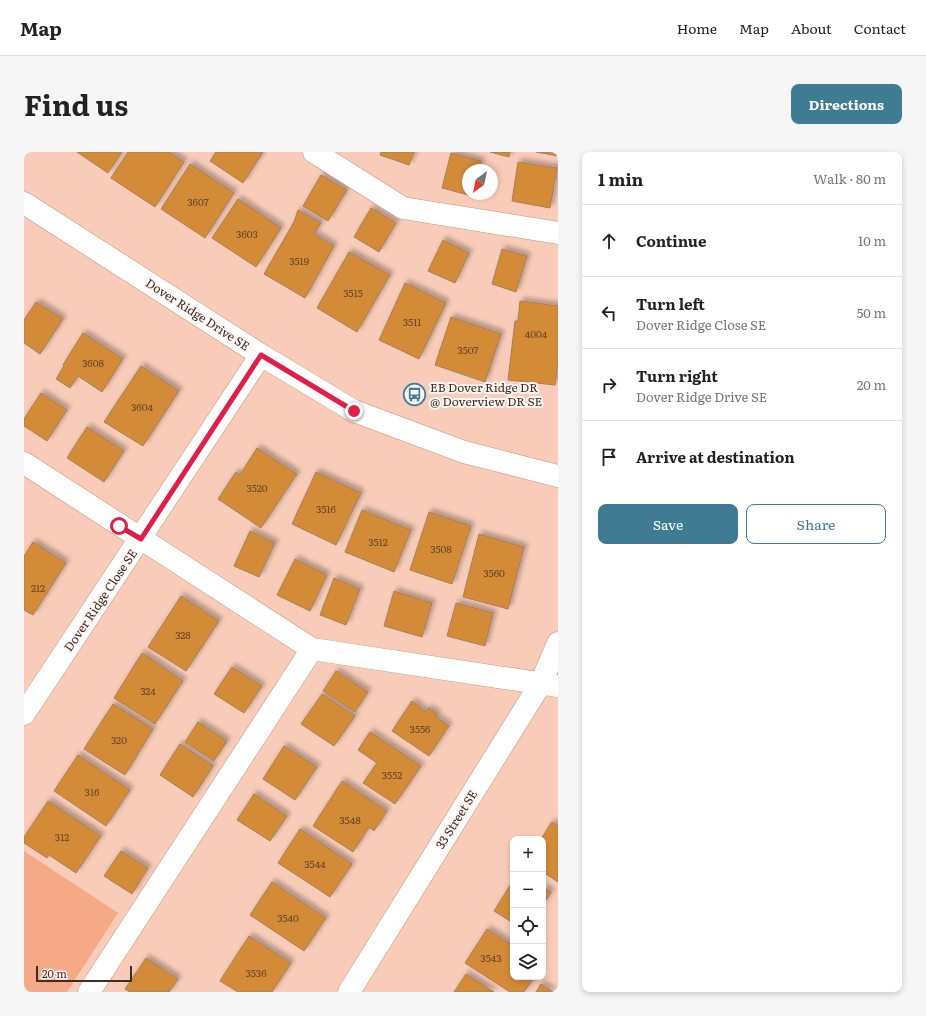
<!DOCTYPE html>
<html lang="en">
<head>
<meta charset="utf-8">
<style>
	:root { --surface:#fff; --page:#f6f6f6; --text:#222; --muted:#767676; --line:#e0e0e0; --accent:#3f7c93 }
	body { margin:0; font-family:Literata,serif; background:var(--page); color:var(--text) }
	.controls { position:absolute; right:12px; bottom:12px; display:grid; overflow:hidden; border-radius:8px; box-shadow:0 2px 6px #0003 }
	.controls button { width:36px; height:36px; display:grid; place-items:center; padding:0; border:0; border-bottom:1px solid var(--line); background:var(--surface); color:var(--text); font:20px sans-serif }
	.compass { position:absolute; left:438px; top:12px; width:36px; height:36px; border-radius:50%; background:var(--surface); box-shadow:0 2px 6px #0003; rotate:213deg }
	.scale { position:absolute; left:12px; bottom:10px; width:96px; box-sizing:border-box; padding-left:4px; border:2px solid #412c22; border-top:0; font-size:11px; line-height:14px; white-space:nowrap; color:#412c22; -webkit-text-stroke:3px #fcf6f4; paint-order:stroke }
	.stop { position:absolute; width:12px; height:12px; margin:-9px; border:3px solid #e11d48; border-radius:50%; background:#fff }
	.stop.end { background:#e11d48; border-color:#fff; box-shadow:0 1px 4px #0008 }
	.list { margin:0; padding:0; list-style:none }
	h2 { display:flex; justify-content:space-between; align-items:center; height:52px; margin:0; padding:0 16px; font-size:17px }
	h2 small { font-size:13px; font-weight:400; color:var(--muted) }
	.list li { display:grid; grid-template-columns:26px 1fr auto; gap:12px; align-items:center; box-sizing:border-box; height:72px; padding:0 16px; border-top:1px solid var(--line) }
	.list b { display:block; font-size:15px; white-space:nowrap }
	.list p { margin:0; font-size:13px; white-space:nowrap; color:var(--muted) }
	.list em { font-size:13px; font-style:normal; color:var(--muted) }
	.actions { display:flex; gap:8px; padding:12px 16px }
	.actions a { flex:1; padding:9px 0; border:1px solid var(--accent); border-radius:8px; text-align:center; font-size:14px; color:var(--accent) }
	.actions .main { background:var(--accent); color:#fff }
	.icon { flex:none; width:22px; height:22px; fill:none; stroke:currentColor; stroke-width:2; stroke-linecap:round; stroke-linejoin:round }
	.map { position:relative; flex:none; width:534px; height:840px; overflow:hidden; border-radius:8px }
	header { display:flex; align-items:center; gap:24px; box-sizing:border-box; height:56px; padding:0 20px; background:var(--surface); border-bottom:1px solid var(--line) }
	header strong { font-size:19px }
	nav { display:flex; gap:22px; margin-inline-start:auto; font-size:14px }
	.intro { display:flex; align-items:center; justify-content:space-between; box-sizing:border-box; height:96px; padding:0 24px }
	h1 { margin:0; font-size:28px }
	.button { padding:10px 18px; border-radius:8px; background:var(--accent); color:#fff; font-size:14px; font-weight:700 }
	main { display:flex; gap:24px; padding:0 24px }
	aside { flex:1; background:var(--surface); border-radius:8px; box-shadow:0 2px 6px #0003 }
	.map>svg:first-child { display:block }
	.green { fill:#f5a986 }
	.building { fill:#d48b39; stroke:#a57f59; filter:url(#shadow) }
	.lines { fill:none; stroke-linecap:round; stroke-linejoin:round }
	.minor-casing { stroke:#c7937c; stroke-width:23 }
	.minor { stroke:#fff; stroke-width:22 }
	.route { stroke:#e11d48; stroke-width:5 }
	.labels { text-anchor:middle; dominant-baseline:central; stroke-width:4; stroke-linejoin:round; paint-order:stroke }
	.number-label { font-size:10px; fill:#664428 }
	.street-label { font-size:12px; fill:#412c22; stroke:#fcf6f4 }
	.poi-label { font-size:12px; fill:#412c22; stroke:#fcf6f4; text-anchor:start }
</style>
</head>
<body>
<header>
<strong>Map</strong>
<nav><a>Home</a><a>Map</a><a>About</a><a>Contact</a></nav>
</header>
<div class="intro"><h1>Find us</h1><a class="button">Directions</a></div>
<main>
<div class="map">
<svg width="534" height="840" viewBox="0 0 534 840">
	<defs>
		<filter id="shadow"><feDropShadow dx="3.5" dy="-3.5" stdDeviation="2" flood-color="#0004"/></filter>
	</defs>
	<rect width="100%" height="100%" fill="#f8ccb8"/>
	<polygon class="green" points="0,699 94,761 43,840 0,840"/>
	<g class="building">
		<polygon points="53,0 98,0 84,21"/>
		<polygon points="104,0 145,0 160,10 131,55 87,26"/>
		<polygon points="192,0 239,0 219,31 186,9"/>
		<polygon points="357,0 390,0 385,13 356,3"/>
		<polygon points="466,0 486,0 485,5"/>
		<polygon points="512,0 534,0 534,4"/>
		<polygon points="427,1 457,9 454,18 444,18 444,42 448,42 448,44 418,36"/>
		<polygon points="494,10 533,16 526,56 488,49"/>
		<polygon points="166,12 210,41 181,86 137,57"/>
		<polygon points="297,23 323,38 304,69 279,54"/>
		<polygon points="214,47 257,76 232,115 188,86"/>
		<polygon points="347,56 372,71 355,100 330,85"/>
		<polygon points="274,58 297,71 290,82 310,94 281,146 240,122 270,70"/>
		<polygon points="419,88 445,101 431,131 404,119"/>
		<polygon points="478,97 503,104 492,140 468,132"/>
		<polygon points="325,100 366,123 333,180 293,156"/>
		<polygon points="381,131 422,151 395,207 355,188"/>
		<polygon points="496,149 534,154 534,211 531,233 484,228 491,169 494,169"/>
		<polygon points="12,150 39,167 16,202 0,191 0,168"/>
		<polygon points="427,165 477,182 461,230 411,213"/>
		<polygon points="59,181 99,207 78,240 54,224 46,236 32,227 40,214 39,213"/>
		<polygon points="117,214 155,239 119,294 80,270"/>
		<polygon points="17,241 43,258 23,289 0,274 0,267"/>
		<polygon points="63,275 100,299 80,330 43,306"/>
		<polygon points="233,296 273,322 237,376 194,347 212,320 216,323"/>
		<polygon points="292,320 337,341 312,393 268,372"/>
		<polygon points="338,358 387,378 370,420 321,400"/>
		<polygon points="405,360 447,374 428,432 386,418"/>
		<polygon points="226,379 251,391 235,425 210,414"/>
		<polygon points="455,382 500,395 484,457 439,445"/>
		<polygon points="9,390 42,411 9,463 0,458 0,404"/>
		<polygon points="271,407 303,423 286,459 253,443"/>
		<polygon points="310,426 336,437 322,473 296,463"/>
		<polygon points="370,439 408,451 398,485 360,474"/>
		<polygon points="157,444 195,469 162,519 124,495"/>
		<polygon points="432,451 469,461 461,494 423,484"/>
		<polygon points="118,501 159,529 131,572 90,546"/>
		<polygon points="208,515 238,534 220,561 190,542"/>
		<polygon points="312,519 344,540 331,560 299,539"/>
		<polygon points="298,542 331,564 310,594 277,572"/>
		<polygon points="388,549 402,560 405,556 413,562 412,565 425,574 405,604 368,579"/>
		<polygon points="89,552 129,577 101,623 60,597"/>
		<polygon points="174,570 203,589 190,609 161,590"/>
		<polygon points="346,580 397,614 371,652 339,631 353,611 334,598"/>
		<polygon points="156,592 189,614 169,645 136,623"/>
		<polygon points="260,594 293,615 271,648 239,627"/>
		<polygon points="54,603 106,638 82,674 30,639"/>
		<polygon points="318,629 363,659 350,679 345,675 329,700 289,674"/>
		<polygon points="230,642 263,664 246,689 213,668"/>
		<polygon points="24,649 77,684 52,721 25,703 23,706 0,691 0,685"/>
		<polygon points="528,670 534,674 534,730 519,720 519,687 517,687"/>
		<polygon points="276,677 328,712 306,745 254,711"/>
		<polygon points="97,699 124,716 108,742 80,724"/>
		<polygon points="489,729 489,771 470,759"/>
		<polygon points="248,730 302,766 280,799 226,763"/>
		<polygon points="519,735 527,740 519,753"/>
		<polygon points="463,777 489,794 489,825 510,825 500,840 486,840 441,811"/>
		<polygon points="225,784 267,811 248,840 214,840 196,829"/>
		<polygon points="122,806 154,827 145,840 106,840 101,837"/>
		<polygon points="442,822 470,840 430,840"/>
		<polygon points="517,832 530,840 512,840"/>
	</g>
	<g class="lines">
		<defs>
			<g id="minor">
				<polyline points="290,0 379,56 534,81"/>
				<polyline points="0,51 237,203 330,259 440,300 534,324"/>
				<polyline points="0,311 288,497 534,534"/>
				<polyline points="0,562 237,203"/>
				<polyline points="65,840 288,497"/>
				<polyline points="325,840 517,531 534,491"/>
			</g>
		</defs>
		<use href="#minor" class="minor-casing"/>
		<use href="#minor" class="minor"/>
	</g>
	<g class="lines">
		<polyline class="route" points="95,374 117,387 237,203 330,259"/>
	</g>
	<defs>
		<symbol id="bus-ring" viewBox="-11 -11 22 22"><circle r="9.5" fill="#fcf6f4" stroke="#3f7c93" stroke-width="1.5"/><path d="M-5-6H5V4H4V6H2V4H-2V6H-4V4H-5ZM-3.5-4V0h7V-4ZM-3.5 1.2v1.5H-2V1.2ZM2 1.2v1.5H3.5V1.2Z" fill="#3f7c93"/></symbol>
	</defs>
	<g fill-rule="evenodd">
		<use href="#bus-ring" x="378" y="230" width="25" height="25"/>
	</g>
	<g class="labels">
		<g class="number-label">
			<text x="174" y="49">3607</text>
			<text x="223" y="81">3603</text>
			<text x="275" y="108">3519</text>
			<text x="329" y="140">3515</text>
			<text x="388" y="169">3511</text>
			<text x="512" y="181">4004</text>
			<text x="444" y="197">3507</text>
			<text x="69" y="210">3608</text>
			<text x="118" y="254">3604</text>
			<text x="233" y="335">3520</text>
			<text x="302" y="356">3516</text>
			<text x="354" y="389">3512</text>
			<text x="417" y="396">3508</text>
			<text x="470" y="420">3560</text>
			<text x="14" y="435">212</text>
			<text x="159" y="482">328</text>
			<text x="124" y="538">324</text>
			<text x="396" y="576">3556</text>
			<text x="95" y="587">320</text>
			<text x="368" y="622">3552</text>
			<text x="68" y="639">316</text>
			<text x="326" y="667">3548</text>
			<text x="38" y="684">312</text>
			<text x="291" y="711">3544</text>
			<text x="264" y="765">3540</text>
			<text x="467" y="805">3543</text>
			<text x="232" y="820">3536</text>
		</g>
		<g class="street-label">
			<text transform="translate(174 162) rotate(33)">Dover Ridge Drive SE</text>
			<text transform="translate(76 448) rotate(-56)">Dover Ridge Close SE</text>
			<text transform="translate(432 667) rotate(-58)">33 Street SE</text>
		</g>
		<g class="poi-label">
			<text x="406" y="235">EB Dover Ridge DR<tspan x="406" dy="14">@ Doverview DR SE</tspan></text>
		</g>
	</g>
</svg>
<div class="controls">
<button>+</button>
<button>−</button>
<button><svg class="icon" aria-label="locate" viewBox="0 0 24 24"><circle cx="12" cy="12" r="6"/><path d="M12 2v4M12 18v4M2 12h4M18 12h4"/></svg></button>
<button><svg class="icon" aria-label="layers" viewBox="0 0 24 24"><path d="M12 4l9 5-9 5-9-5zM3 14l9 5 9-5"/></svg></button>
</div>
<svg class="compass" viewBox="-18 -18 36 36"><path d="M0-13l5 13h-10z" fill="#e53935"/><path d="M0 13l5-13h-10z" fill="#767676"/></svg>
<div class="scale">20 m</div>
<div class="stop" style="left:95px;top:374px"></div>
<div class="stop end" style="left:330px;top:259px"></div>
</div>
<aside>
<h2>1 min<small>Walk · 80 m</small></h2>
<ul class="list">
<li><svg class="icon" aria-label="ahead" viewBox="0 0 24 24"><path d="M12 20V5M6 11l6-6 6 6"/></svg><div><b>Continue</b></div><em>10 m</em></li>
<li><svg class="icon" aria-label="left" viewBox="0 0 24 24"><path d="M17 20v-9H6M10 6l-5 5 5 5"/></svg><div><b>Turn left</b><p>Dover Ridge Close SE</p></div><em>50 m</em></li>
<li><svg class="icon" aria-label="right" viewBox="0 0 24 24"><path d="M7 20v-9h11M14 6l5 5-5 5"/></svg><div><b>Turn right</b><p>Dover Ridge Drive SE</p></div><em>20 m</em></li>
<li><svg class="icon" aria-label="arrive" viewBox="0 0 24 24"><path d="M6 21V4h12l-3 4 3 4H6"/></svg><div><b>Arrive at destination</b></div></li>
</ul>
<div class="actions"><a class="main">Save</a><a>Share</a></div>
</aside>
</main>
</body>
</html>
